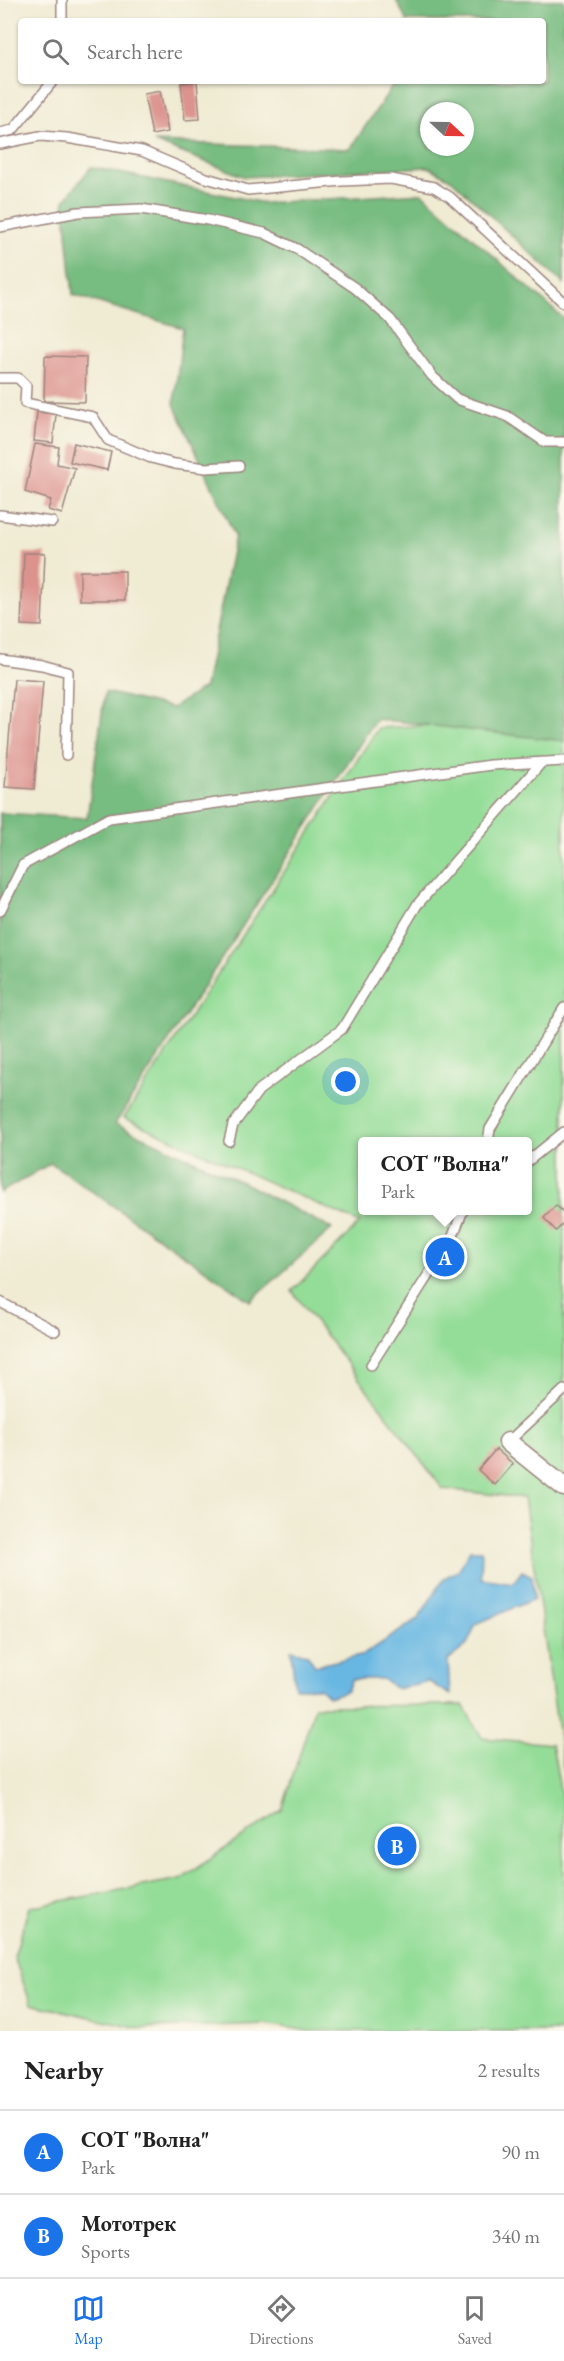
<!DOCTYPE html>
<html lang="en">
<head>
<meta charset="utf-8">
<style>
	:root { --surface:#fff; --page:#f6f6f6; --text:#222; --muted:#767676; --line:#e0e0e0; --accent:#1a73e8 }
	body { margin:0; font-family:"EB Garamond",serif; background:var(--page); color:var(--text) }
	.compass { position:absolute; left:420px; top:102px; width:54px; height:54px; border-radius:50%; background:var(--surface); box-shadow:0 2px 4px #0004; rotate:112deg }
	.you { position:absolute; left:346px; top:1082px; width:21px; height:21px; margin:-15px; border:4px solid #fff; border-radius:50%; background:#1a73e8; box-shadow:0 0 0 9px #1a73e833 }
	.badge { display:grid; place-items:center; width:39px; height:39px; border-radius:50%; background:var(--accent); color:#fff; font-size:20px; font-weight:700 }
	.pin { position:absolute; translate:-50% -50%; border:3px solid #fff; box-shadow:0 2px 6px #0006 }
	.popup { position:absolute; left:358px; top:1137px; width:174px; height:78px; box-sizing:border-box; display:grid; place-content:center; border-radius:6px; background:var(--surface); filter:drop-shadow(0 2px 4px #0005); font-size:20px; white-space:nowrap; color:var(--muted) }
	.popup b { font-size:22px; color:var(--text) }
	.popup::after { content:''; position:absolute; left:50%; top:100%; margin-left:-12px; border:12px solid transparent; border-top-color:var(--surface) }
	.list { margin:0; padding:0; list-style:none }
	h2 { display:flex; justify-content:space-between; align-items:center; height:78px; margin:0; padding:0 24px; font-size:26px }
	h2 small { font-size:20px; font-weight:400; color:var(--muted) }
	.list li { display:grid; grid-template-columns:39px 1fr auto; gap:18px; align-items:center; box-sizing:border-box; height:84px; padding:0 24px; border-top:2px solid var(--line) }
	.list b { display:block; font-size:22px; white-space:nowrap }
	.list p { margin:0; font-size:20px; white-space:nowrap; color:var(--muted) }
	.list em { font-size:20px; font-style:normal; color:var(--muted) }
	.icon { flex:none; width:33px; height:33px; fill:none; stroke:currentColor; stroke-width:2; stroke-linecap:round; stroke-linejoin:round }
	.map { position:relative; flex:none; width:564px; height:2031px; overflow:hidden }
	.search { position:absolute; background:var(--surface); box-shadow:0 2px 4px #0004; left:18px; right:18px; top:18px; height:66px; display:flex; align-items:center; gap:15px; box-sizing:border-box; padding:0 21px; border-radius:6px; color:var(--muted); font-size:22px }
	.sheet { height:246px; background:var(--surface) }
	nav { display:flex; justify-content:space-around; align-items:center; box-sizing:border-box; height:84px; border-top:2px solid var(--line); background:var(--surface); font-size:16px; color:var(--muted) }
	nav a { display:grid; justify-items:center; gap:3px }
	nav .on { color:var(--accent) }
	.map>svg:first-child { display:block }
	.green { fill:#94dd98; stroke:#6f7e62; stroke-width:1.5; fill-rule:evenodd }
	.forest { fill:#77bc80; stroke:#606e56; stroke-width:1.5; fill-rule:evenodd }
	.water { fill:#68b7e2; stroke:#596b86; stroke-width:1.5 }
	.building { fill:#dc928d }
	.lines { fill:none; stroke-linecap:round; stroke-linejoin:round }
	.lane-casing { stroke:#9d857f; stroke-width:12 }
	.street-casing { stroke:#9d857f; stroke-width:21 }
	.lane { stroke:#fff; stroke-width:9 }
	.street { stroke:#fff; stroke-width:18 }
</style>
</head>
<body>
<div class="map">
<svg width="564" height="2031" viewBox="0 0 564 2031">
	<rect width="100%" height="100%" fill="#fbf7ec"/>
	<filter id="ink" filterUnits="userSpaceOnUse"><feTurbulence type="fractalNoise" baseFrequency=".0167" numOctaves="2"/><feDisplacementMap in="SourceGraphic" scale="12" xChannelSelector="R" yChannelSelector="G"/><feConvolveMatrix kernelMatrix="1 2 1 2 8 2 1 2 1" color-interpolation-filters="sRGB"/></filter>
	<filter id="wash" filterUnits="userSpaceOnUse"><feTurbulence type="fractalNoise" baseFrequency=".008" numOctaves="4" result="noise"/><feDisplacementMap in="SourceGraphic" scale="24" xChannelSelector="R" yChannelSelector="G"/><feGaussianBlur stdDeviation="1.35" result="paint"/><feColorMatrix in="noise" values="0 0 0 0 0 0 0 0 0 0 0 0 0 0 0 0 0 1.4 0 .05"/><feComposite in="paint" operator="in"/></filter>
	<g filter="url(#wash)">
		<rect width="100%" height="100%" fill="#f0ebd3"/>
		<g class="green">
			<path d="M564,718v1054l-40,-274 -81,-9 -151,-198 68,-68 -236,-105 254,-390zM362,1142h166v68h-166z"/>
			<polygon points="463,1705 482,1738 552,1744 564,1812 564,2031 308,2031 267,2024 140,2028 31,2004 14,1957 29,1907 180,1879 282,1810 315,1706"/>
		</g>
		<g class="forest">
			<path d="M396,0h168v284l-112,-104 -23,-13 -184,10 -91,-35 196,7 46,-68h147v-60h-136zM429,111h36v36h-36z"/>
			<polygon points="91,167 264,203 422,193 564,319 564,741 376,719 115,1124 246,1184 332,1229 250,1301 51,1163 0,1193 0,813 87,818 105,692 172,708 205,687 235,536 174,404 183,328 73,295 64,201"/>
		</g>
		<polygon class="water" points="470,1550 482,1550 481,1578 513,1583 522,1571 532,1576 534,1599 476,1624 466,1646 448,1660 450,1695 428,1681 397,1689 383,1679 352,1679 347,1691 329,1697 320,1688 295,1688 291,1650 307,1654 315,1666 365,1654 418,1619 444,1578 458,1571"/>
		<g id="blocks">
			<g class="building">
				<polygon points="197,81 200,119 185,120 181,83"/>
				<polygon points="160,91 168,132 152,135 144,94"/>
				<polygon points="45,356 86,357 85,402 44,401"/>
				<polygon points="37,412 56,414 53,443 34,441"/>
				<polygon points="74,443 111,452 107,470 70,462"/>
				<polygon points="35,444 59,447 57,464 75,468 62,514 48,510 51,500 25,492"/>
				<polygon points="24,553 45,553 42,626 21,625"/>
				<rect x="80" y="571" width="45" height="29"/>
				<polygon points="14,679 43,681 34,789 5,787"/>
				<polygon points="556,1205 564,1213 564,1223 556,1231 544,1218"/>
				<polygon points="496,1449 513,1464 495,1485 478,1470"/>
			</g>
		</g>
	</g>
	<g filter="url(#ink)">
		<use href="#blocks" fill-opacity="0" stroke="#9d857f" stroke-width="1.5"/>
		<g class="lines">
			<defs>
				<g id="lane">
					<polyline points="62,21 62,0"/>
					<polyline points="0,133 13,130 53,81"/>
					<polyline points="0,144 40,136 67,138 142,151 203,177 248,190 342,181 391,179 434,187 450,197 564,303"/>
					<polyline points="0,227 78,212 141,209 208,220 264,233 297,249 355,288 390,319 432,376 457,399 507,416 545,442 564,442"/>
					<polyline points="0,378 18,378 26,386 25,403 93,417 108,440 151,458 175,464 206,468 239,466"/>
					<polyline points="0,515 52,522"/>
					<polyline points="0,659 42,665 68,672 66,755"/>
					<polyline points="0,911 23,865 109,818 491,765 564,761"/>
					<polyline points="229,1141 233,1125 259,1090 342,1029 417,905 541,763"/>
					<polyline points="488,1142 490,1129 564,1008"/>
					<polyline points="528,1161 564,1132"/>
					<polyline points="0,1302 55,1331"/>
					<polyline points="371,1365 453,1236 463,1210"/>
					<polyline points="508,1442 564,1390"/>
				</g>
				<polyline id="street" points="508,1442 564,1487"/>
			</defs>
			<use href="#lane" class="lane-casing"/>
			<use href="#street" class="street-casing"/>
			<use href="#lane" class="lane"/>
			<use href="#street" class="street"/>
		</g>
	</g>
</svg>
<svg class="compass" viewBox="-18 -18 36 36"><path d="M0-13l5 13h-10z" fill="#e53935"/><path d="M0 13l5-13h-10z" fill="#767676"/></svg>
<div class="you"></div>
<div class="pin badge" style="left:445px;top:1257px">A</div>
<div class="popup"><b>СОТ &quot;Волна&quot;</b>Park</div>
<div class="pin badge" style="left:397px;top:1846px">B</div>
<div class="search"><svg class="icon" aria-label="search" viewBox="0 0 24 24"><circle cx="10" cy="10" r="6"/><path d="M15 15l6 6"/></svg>Search here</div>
</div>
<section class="sheet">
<h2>Nearby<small>2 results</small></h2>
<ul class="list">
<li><span class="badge">A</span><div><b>СОТ &quot;Волна&quot;</b><p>Park</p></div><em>90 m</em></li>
<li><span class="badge">B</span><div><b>Мототрек</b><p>Sports</p></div><em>340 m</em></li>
</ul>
</section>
<nav>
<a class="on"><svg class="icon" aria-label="map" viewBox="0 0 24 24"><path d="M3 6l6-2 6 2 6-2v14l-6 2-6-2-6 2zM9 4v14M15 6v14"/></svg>Map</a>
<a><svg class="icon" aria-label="directions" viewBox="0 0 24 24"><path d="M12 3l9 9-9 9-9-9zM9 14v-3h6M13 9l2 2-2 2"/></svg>Directions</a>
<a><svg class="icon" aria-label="saved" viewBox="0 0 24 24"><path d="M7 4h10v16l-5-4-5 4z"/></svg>Saved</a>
</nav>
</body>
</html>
